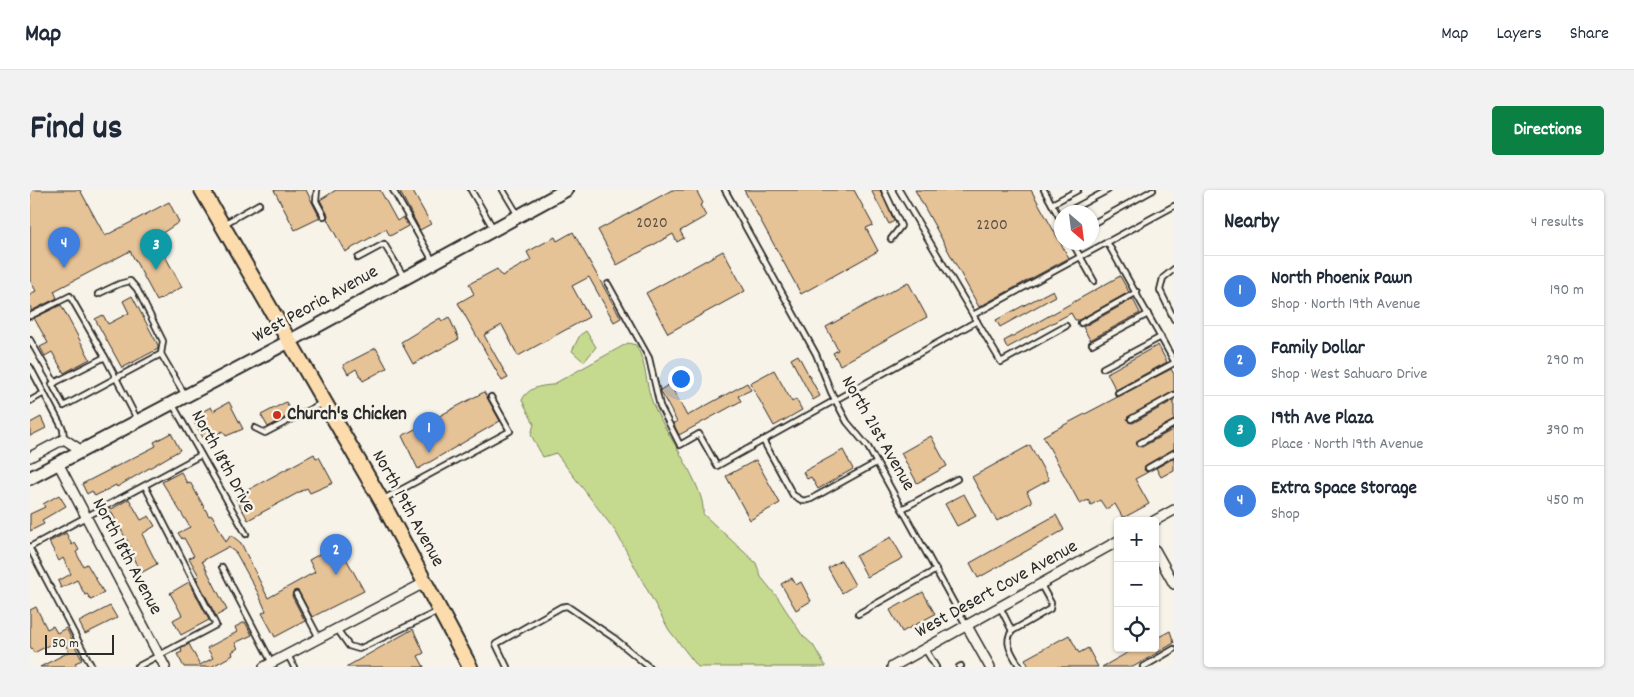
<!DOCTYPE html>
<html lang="en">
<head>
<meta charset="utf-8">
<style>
	:root { --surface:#fff; --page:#f2f2f3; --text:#1f2937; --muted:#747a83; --line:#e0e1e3; --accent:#0b8043 }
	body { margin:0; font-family:Dekko,sans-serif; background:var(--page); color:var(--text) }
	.controls { position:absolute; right:15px; bottom:15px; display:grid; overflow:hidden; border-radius:5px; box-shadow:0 1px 4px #0004 }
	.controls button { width:45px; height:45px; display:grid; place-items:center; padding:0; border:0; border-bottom:1px solid var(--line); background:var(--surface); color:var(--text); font:25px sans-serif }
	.compass { position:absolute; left:1024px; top:15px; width:45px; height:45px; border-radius:50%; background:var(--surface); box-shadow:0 1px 4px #0004; rotate:152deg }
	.scale { position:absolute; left:15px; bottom:12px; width:69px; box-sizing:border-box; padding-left:5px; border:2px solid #2b2b2b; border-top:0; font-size:14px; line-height:18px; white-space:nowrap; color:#2b2b2b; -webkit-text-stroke:4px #f7f3e8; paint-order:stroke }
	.you { position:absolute; left:650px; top:188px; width:18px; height:18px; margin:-12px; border:4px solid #fff; border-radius:50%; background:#1a73e8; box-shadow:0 0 0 8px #1a73e833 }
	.badge { display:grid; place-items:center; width:32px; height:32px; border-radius:50%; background:var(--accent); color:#fff; font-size:16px; font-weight:700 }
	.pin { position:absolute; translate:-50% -41px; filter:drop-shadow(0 1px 2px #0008) }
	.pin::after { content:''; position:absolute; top:26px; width:18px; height:15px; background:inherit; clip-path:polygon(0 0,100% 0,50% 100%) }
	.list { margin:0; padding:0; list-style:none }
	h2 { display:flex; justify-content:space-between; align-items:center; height:65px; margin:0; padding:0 20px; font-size:21px }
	h2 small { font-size:16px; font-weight:400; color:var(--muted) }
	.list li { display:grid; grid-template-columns:32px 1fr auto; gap:15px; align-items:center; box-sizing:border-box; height:70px; padding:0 20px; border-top:1px solid var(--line) }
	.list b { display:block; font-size:19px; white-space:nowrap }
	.list p { margin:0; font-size:16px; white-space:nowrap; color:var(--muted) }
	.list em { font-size:16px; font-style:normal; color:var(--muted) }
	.icon { flex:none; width:28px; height:28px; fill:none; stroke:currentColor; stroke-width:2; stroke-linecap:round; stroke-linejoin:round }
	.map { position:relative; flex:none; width:1144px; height:477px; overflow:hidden; border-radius:5px }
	header { display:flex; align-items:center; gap:30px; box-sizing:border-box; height:70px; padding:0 25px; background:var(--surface); border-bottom:1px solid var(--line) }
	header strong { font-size:24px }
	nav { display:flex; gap:28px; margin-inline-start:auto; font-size:18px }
	.intro { display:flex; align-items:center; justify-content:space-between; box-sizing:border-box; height:120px; padding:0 30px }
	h1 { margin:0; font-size:35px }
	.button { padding:12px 22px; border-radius:5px; background:var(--accent); color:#fff; font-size:18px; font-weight:700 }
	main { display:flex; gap:30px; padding:0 30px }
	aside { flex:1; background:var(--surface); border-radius:5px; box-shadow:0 1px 4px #0004 }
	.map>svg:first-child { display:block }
	.green { fill:#c6da8f; stroke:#78825d }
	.building { fill:#e6c297; stroke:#2b2b2b }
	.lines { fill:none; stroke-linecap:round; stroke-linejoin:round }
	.lane-casing { stroke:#2b2b2b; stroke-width:8 }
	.street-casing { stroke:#2b2b2b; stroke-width:12 }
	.secondary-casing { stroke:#2b2b2b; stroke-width:16 }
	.primary-casing { stroke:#2b2b2b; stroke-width:18 }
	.lane { stroke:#f7f3e8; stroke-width:4.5 }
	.street { stroke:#f7f3e8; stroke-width:9 }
	.secondary { stroke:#f7f3e8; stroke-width:12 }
	.primary { stroke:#fcdcac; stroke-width:14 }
	.poi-dot { fill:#c8321e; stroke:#f7f3e8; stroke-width:2 }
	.labels { text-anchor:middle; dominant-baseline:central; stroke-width:5; stroke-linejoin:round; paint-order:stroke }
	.number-label { font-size:16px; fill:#5a5146 }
	.street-label { font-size:19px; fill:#2b2b2b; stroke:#f7f3e8 }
	.poi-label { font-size:19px; font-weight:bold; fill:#2b2b2b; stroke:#f7f3e8; text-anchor:start }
</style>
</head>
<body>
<header>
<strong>Map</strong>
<nav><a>Map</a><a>Layers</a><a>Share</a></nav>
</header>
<div class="intro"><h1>Find us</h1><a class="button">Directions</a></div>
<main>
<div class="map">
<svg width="1144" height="477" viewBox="0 0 1144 477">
	<rect width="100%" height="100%" fill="#f7f3e8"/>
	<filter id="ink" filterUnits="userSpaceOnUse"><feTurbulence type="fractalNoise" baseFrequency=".02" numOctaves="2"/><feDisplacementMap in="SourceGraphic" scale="10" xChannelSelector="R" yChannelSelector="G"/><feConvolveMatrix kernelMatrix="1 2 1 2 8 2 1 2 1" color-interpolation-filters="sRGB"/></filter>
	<g filter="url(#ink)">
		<g class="green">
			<polygon points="556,141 566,157 554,172 542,161 550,145"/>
			<path d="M598,153l8,2c11,19 9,39 17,59 11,27 54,85 50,110l53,49 5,14 17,21 24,37 11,10 13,22h-128l-29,-37 -53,-98 -60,-79 -13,4 -12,-22 3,-11 -12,-24c6,-12 17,-14 30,-15z"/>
		</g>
		<g class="building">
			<polygon points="0,0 50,0 75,46 139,12 149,32 125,48 152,97 127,111 100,61 24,101 27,108 1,121 0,104 6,101 0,90"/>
			<polygon points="244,0 276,0 290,28 265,40"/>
			<polygon points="306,0 350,0 367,31 373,27 378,36 360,46 356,39 315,62 297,29 298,25 290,10"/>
			<polygon points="369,0 382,0 401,34 390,40"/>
			<polygon points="642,0 666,0 673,13 670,15 676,26 650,41 654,48 647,52 643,44 587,75 568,40"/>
			<polygon points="714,0 824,0 843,35 836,38 848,61 771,104"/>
			<polygon points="841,0 850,0 864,31 859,34"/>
			<polygon points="885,0 1001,0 1039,68 949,117"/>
			<polygon points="543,42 591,128 584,132 559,87 542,96 559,127 488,166 472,135 454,145 478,188 472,191 428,113 444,104 439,94 467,79 472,86 501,70 497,62 525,47 527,51"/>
			<polygon points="693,61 715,101 638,143 616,103"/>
			<polygon points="1090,86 1099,102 1049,130 1045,130 1041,123 977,158 974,151"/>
			<polygon points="878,92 897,127 810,175 803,163 808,160 796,137"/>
			<polygon points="1023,100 1026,106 970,137 966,130"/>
			<polygon points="102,106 128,155 128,159 92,178 65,129 73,125 78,134 99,123 93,111"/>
			<polygon points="1103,109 1110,123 1060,150 1053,137"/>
			<polygon points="31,115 60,169 34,183 22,162 15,166 10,157 18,153 4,128"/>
			<polygon points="419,127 429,149 383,174 371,152 410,128 412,131"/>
			<polygon points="1128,155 1137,172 1086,200 1077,183"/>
			<polygon points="346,158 357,178 333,191 326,179 318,184 313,175"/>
			<polygon points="768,165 790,206 783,210 761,169"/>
			<polygon points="1141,179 1144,184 1144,201 1097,228 1099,232 1103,233 1144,210 1144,230 1106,252 1108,256 1112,257 1144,239 1144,259 1116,275 1114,280 1118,282 1105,289 1119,314 1093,328 1085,314 1076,319 1070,310 1061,315 1058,310 1050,314 1013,246"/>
			<polygon points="744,180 762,212 766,209 772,220 744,236 720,193"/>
			<polygon points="717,193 721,200 708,206 711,211 649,245 643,233 647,232 630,200 640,194 657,226"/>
			<polygon points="454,202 470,231 388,279 372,246"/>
			<polygon points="199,212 213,239 196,246 193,241 175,251 164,232 166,230 164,226 181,217 183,221"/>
			<polygon points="256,212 262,224 238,237 231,225"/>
			<polygon points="11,227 16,238 0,246 0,233"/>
			<polygon points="141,243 150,260 87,297 86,295 65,306 62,301 57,304 52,294 126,256 124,252"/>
			<polygon points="901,246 917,276 887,293 871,263"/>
			<polygon points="1000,255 1019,290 997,302 1002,312 967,331 942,287"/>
			<polygon points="813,260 823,279 788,299 781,287 777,289 773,282"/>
			<polygon points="284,264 286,268 289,267 303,293 280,303 277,298 218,330 205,307"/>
			<polygon points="1144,268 1144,280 1131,287 1126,278"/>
			<polygon points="726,270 750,313 720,330 696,286"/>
			<polygon points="151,282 157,293 160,292 179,326 182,325 196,352 201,345 211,353 238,408 285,382 279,370 308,354 334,401 282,427 269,402 264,401 262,406 275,431 245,447 232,423 236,421 228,403 206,363 198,357 172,371 197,420 186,426 166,387 169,386 159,368 164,366 154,348 152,349 148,343 160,337 132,292"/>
			<polygon points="934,304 946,326 927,336 915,314"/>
			<polygon points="29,305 36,316 12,330 14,334 0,341 0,324 15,317 13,314"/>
			<polygon points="99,309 111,330 119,326 125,336 112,344 127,374 111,383 101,364 104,363 80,320"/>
			<polygon points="1026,325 1034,340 948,388 940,373"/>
			<polygon points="36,343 42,355 45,353 49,360 46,362 53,376 57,374 74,403 61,410 57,404 55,405 47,390 31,398 28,391 41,384 33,368 29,371 19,352"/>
			<polygon points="861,347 873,368 837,387 826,366"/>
			<polygon points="811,370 825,395 812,403 798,378"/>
			<polygon points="762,388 766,395 771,392 781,411 766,420 751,394"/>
			<polygon points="159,392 179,430 151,445 143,430 152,425 140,403"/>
			<polygon points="893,402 905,424 872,442 860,420"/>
			<polygon points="80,416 87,428 55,444 49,432"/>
			<polygon points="6,417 17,439 23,436 27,443 36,438 52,470 45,473 47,477 10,477 39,462 32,448 4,463 0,456 0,420"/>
			<polygon points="215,432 222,445 205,453 208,458 202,462 203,465 181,477 154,477 147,464 152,462 151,459 159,454 170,475 183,468 177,458 207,442 205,437"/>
			<polygon points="383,439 394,463 388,466 394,477 316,477"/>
			<polygon points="1140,441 1144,453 1103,477 1072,477 1106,458 1125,458 1125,449"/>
			<polygon points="1039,445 1049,463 1058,458 1068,477 999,477 995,469"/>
		</g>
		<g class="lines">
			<defs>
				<g id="lane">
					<polyline points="287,0 286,11 294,26"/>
					<polyline points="363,0 403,71"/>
					<polyline points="441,0 463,38"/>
					<polyline points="473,0 488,25"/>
					<polyline points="695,0 786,164 801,202 817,232 838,257 936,435"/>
					<polyline points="854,0 871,36 861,49"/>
					<polyline points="869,0 971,172 1036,136"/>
					<polyline points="1014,0 1032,32"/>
					<polyline points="1022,14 1048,0"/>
					<polyline points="1037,22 1078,0"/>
					<polyline points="194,34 229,14"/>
					<polyline points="1062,34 1123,0"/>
					<polyline points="1042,52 1064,91"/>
					<polyline points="1077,52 1144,171"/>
					<polyline points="328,68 354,54 374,87"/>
					<polyline points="1144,79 1133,88 1130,100 1144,129"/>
					<polyline points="578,94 619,168 630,216 650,255 669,244 687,276 947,131"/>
					<polyline points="68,104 89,94 100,91 107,99 133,151 131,164"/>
					<polyline points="943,125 1144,16"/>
					<polyline points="0,126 40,106 75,167"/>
					<polyline points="1051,133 1107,102"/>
					<polyline points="0,150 25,193"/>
					<polyline points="1062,154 1118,124"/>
					<polygon points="75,167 86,188 34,216 22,194"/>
					<polyline points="0,177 33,239 34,249"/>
					<polyline points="1073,178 1131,147"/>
					<polyline points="1088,203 1144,173"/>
					<polyline points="0,211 14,203"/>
					<polyline points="143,215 216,344"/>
					<polyline points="107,229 86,188 131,164 155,205"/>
					<polyline points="1101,229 1144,205"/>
					<polyline points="225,238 235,243 292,213"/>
					<polyline points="733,250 763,305 773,311 781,309 846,273"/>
					<polyline points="1110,253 1144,234"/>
					<polyline points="1118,278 1144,263"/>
					<polyline points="352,310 480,241 461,207"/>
					<polyline points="872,319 927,289"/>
					<polyline points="0,357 171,265"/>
					<polyline points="0,359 62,477"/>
					<polyline points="192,377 242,473"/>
					<polyline points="266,404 289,448"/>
					<polyline points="970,417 982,441"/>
					<polyline points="828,424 906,380"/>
					<polyline points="307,439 319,456 329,459 409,421"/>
					<polyline points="895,459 906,477"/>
					<polyline points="258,465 264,477"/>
					<polyline points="107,477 186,435 115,296"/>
					<polyline points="477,477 466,454 531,417 537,416 584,448 619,477"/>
					<polyline points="929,477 931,476"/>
					<path d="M990,477c-7,-12 -17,-24 -8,-36l38,-22 1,-6 -10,-18"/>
					<polyline points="1113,477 1144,459"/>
				</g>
				<g id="street">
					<polyline points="0,267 34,249 52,261"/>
					<polyline points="28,273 135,477"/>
					<polyline points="1124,331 1144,320"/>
					<polyline points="1125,360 1144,394"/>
					<polyline points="937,436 960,477"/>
					<polyline points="234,477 396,392"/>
					<polyline points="862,477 1088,351"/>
				</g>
				<polyline id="secondary" points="0,288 258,152 536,0"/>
				<polyline id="primary" points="172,0 351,310 440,477"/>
			</defs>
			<use href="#lane" class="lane-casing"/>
			<use href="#street" class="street-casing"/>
			<use href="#secondary" class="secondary-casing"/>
			<use href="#primary" class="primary-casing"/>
			<use href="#lane" class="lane"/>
			<use href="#street" class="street"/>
			<use href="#secondary" class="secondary"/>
			<use href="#primary" class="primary"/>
		</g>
	</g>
	<circle class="poi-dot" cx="247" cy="225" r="5"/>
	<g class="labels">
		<g class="number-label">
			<text x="622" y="33">2020</text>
			<text x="962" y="35">2200</text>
		</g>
		<g class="street-label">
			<text transform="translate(286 115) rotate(-29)">West Peoria Avenue</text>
			<text transform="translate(847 244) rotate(60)">North 21st Avenue</text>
			<text transform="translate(192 272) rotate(61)">North 18th Drive</text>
			<text transform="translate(377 319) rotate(61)">North 19th Avenue</text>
			<text transform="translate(96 367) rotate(62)">North 18th Avenue</text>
			<text transform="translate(967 400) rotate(-29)">West Desert Cove Avenue</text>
		</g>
		<g class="poi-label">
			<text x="257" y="225">Church's Chicken</text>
		</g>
	</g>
</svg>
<div class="controls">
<button>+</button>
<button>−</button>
<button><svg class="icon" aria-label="locate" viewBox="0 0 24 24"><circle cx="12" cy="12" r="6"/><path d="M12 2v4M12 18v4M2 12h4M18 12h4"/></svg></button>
</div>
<svg class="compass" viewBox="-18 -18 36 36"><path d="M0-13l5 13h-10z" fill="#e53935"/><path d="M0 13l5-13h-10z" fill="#747a83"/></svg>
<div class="scale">50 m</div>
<div class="you"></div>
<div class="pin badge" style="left:399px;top:263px;background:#3f7fe0">1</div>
<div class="pin badge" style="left:306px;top:385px;background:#3f7fe0">2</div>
<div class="pin badge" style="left:126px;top:80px;background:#0f9aa8">3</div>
<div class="pin badge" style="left:34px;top:78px;background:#3f7fe0">4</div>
</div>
<aside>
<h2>Nearby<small>4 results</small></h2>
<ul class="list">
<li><span class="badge" style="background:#3f7fe0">1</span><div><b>North Phoenix Pawn</b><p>Shop · North 19th Avenue</p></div><em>190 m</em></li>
<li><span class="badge" style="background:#3f7fe0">2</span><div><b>Family Dollar</b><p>Shop · West Sahuaro Drive</p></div><em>290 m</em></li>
<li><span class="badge" style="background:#0f9aa8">3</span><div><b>19th Ave Plaza</b><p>Place · North 19th Avenue</p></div><em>390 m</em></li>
<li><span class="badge" style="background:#3f7fe0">4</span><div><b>Extra Space Storage</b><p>Shop</p></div><em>450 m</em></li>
</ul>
</aside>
</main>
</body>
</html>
